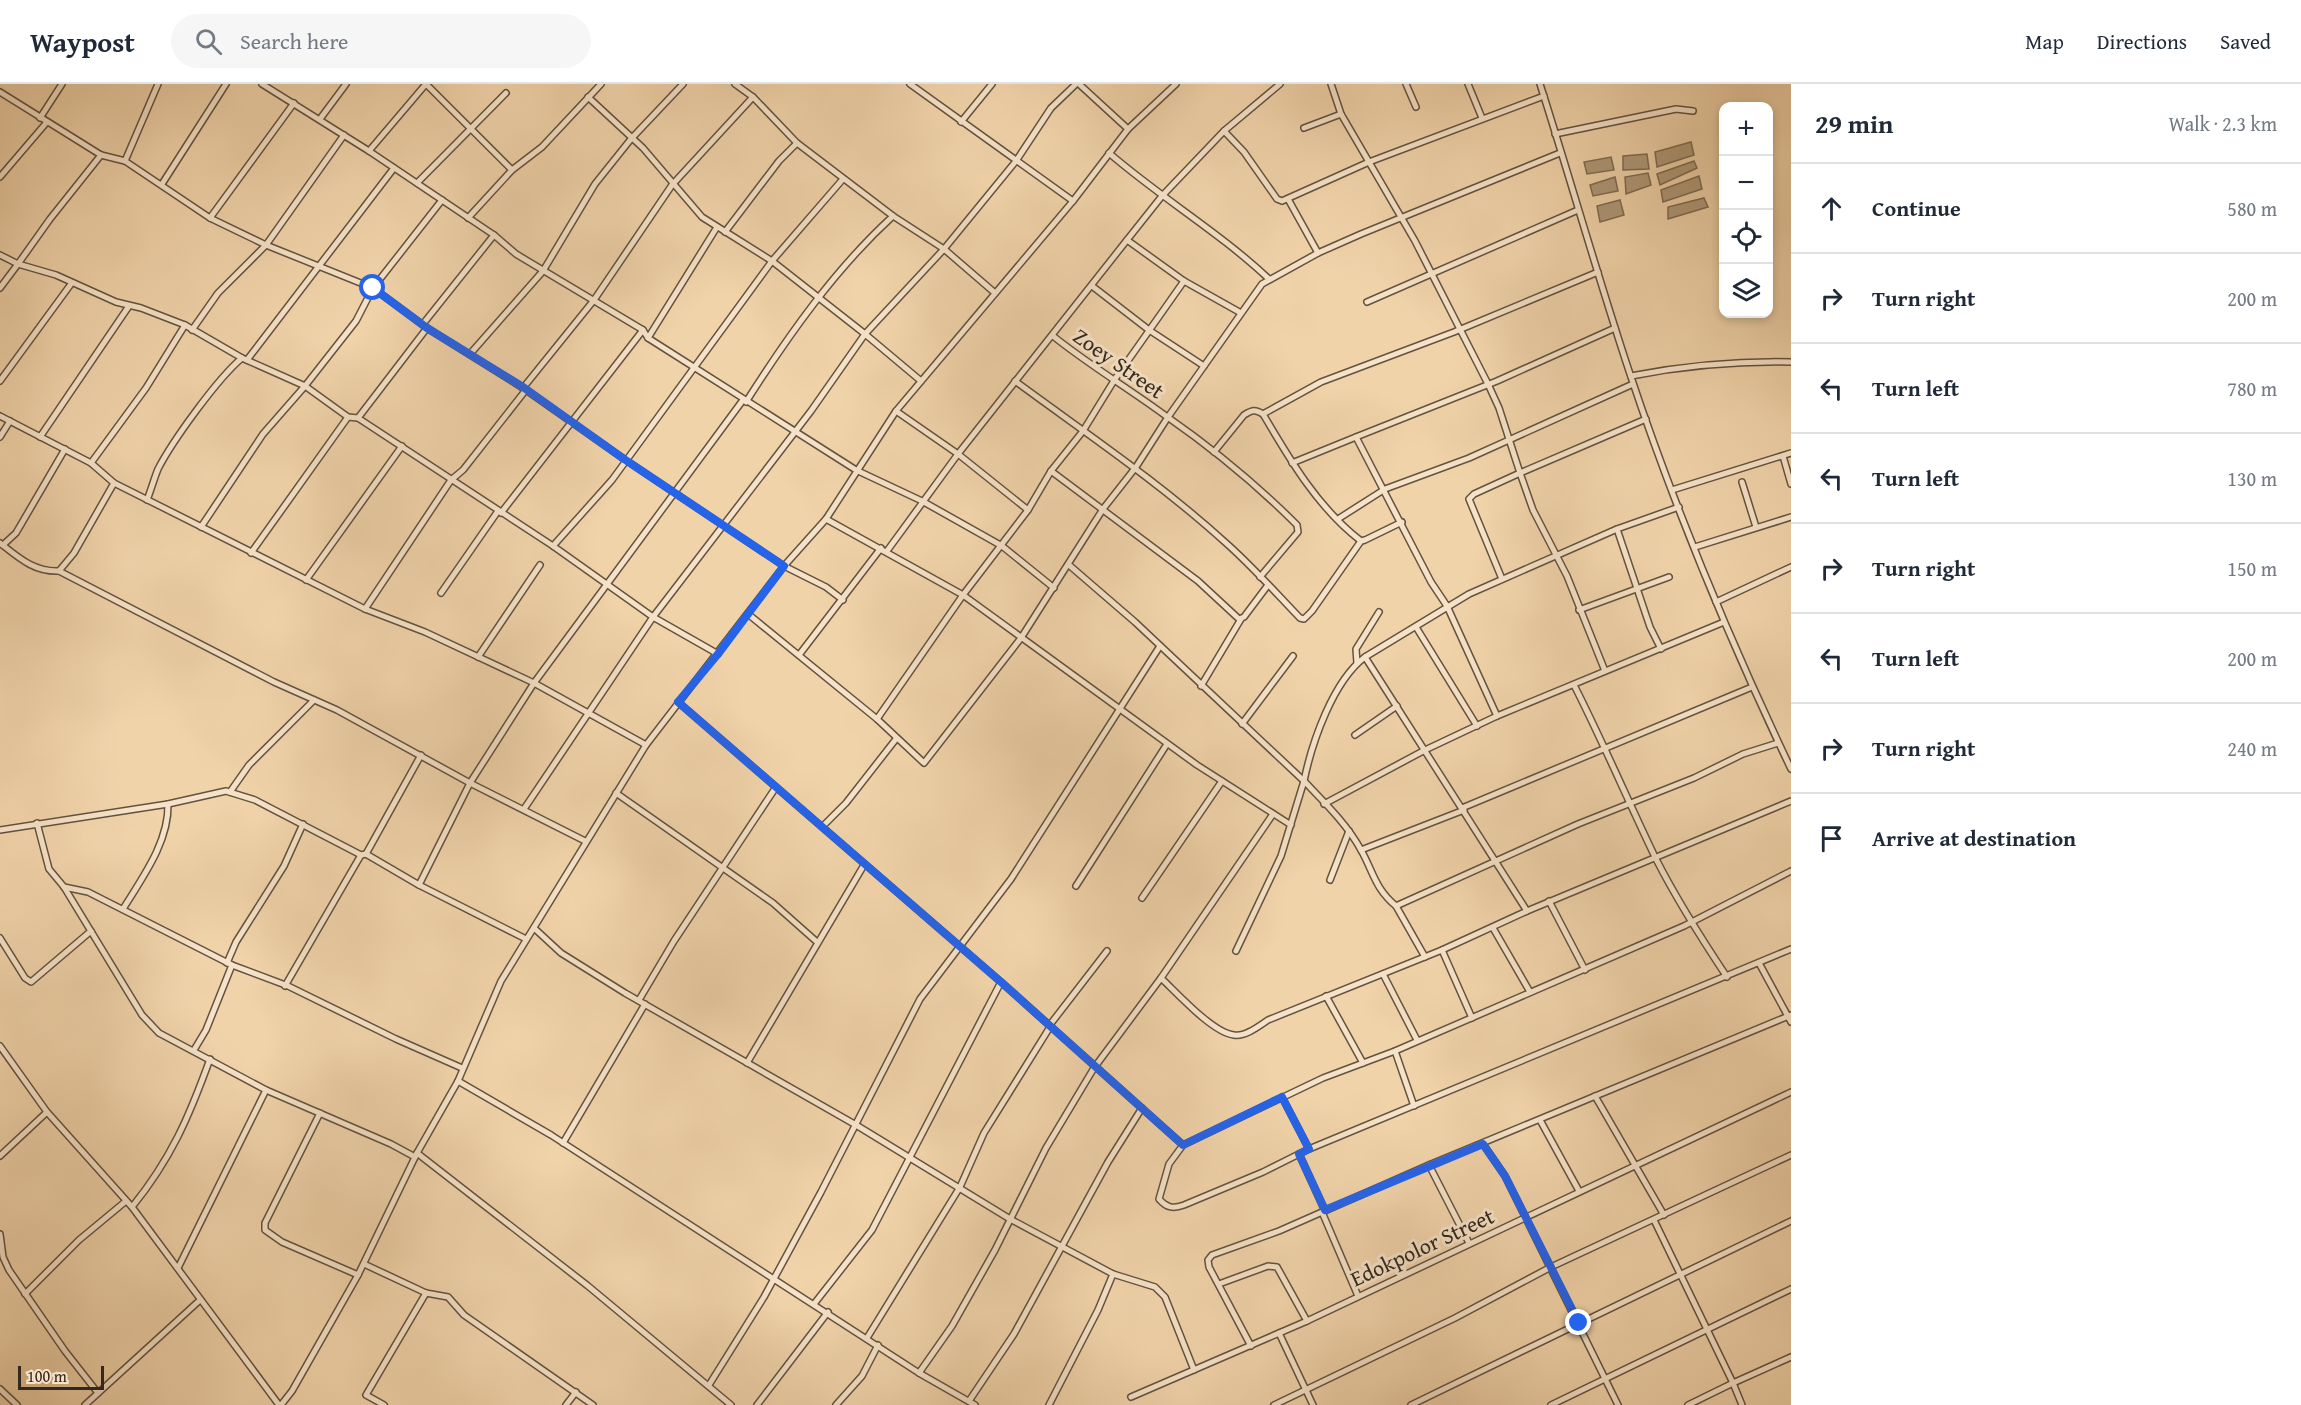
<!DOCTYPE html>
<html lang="en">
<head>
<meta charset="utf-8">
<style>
	:root { --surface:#fff; --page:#f6f6f7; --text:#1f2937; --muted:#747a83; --line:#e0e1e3 }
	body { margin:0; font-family:"Gentium Book Plus",serif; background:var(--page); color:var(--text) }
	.controls { position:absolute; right:18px; top:18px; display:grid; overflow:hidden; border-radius:12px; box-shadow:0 3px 9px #0003 }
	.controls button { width:54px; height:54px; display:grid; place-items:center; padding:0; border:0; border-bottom:2px solid var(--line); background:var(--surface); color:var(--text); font:30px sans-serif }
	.scale { position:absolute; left:18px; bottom:15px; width:86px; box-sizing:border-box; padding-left:6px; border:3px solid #32281b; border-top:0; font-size:16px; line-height:21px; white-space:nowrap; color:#32281b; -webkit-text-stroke:4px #f6e2c8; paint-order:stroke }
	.stop { position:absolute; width:18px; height:18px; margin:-14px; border:4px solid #2563eb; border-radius:50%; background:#fff }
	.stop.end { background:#2563eb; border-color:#fff; box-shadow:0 2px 6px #0008 }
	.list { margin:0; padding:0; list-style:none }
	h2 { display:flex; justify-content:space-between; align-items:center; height:78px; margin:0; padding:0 24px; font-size:26px }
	h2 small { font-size:20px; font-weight:400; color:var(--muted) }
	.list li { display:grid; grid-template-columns:39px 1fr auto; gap:18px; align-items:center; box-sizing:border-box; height:90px; padding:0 24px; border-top:2px solid var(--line) }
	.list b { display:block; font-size:22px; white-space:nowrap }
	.list em { font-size:20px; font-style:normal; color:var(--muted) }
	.icon { flex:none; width:33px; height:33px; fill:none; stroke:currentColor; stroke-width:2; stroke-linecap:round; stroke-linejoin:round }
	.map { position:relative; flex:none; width:1791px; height:1321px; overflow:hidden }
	header { display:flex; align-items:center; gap:36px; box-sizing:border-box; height:84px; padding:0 30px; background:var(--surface); border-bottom:2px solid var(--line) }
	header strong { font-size:28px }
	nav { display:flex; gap:33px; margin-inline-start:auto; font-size:21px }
	.search { width:420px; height:54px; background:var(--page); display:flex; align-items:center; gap:15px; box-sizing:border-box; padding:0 21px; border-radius:33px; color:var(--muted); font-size:22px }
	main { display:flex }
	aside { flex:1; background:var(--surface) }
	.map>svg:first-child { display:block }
	.water { fill:#b09979; stroke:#7e6c53; stroke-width:1.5 }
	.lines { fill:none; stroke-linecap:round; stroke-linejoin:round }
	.minor-casing { stroke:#62533f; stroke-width:8 }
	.minor { stroke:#f6e2c8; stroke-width:5 }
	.route { stroke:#2563eb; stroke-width:8 }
	.labels { text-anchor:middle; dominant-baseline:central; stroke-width:6; stroke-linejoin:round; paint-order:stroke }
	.street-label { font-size:22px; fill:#32281b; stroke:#f6e2c8 }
</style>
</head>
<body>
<header>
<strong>Waypost</strong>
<div class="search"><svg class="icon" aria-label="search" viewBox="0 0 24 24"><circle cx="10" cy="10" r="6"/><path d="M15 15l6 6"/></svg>Search here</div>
<nav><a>Map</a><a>Directions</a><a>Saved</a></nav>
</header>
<main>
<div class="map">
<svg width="1791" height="1321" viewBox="0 0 1791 1321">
	<rect width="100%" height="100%" fill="#f1d3aa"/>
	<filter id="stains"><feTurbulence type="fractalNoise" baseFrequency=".00333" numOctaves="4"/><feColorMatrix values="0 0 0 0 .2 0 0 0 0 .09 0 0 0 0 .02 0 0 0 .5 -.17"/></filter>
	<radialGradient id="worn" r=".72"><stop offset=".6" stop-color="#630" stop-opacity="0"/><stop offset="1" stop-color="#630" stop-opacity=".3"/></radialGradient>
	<g class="water">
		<polygon points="1691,58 1694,71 1657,83 1655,68"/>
		<polygon points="1647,70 1649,85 1623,86 1623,72"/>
		<polygon points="1611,73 1614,86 1587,90 1584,78"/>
		<polygon points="1694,77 1697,84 1660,101 1657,90"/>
		<polygon points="1648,89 1651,101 1626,110 1625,93"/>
		<polygon points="1699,92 1702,105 1663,118 1661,106"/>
		<polygon points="1615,93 1618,107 1593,112 1590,101"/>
		<polygon points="1704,114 1708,123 1668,135 1668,123"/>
		<polygon points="1620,116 1624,131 1600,138 1597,122"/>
	</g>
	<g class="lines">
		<defs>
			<g id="minor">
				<polyline points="262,0 369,67 494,151 516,170 643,246 648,254 856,386 922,417 1002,462 1054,504"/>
				<polyline points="426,0 512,86 468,134"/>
				<polyline points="735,0 753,13 797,59 893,132 944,165 995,209"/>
				<polyline points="910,0 1073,117"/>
				<polyline points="1079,0 1128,45"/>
				<polyline points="1406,0 1416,23"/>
				<polyline points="1468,0 1482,34"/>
				<path d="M1540,0c31,97 58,194 90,290 45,135 100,267 161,395"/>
				<polyline points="0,8 101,71 125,77 210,134 266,161 373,204 427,244 523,304 624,375 784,482 826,503 843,516"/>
				<polyline points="588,13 643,64 702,133 772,177 865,250 811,327 653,533 718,570"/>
				<polyline points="40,34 62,0"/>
				<polyline points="320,35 346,0"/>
				<polyline points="961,38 992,0"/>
				<polyline points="1304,44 1341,30"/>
				<polyline points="1224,47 1280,0"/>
				<polyline points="1555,50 1676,25 1693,27"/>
				<polyline points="369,67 426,0"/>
				<path d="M1109,69c52,45 110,79 160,126"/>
				<polyline points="125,77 158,0"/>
				<polyline points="512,86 542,63 601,0"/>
				<polyline points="0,93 47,38"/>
				<polyline points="417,99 506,9"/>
				<polyline points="162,100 226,0"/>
				<polyline points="1288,115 1318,169"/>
				<polyline points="210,134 294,19"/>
				<polyline points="725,148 779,77 797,59"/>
				<polyline points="1127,156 1184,197 1241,229"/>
				<polyline points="0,171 18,180 50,135 101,71"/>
				<polyline points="1092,202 1149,246 1204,282"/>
				<polyline points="0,204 18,180 56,191 116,218 141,224 185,241 242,274 305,302 348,333 358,334 553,462 653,533 524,725"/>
				<polyline points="1367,218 1578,126"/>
				<polyline points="423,240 494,151"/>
				<polyline points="192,246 218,209 266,161 344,51"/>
				<path d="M1053,252c36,29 75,52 113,80 46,32 91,69 131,109l1,7 -38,45"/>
				<polyline points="648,254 717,143"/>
				<polyline points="470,270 543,187 595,100 631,55 683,0"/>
				<polyline points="247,276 394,84"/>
				<path d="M1631,292c52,-10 106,-15 160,-14"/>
				<polyline points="0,297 71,200"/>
				<polyline points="921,297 865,250 944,165 1016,77 1051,24 1076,0"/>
				<path d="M1015,297c72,53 145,102 211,162 26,23 50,50 74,75l4,1 8,-8 49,-70"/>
				<polyline points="523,304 594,216 672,101 753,13"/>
				<path d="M746,318c42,-66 89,-133 147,-186"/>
				<polyline points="896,327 958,370 1028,426"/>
				<polyline points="1263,330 1321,298 1454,248 1598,188"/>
				<polyline points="0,332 91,379 114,399 365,525 425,548 534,599 646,661"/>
				<polyline points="358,334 427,244"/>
				<polyline points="0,353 10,337"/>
				<polyline points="40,353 129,222"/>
				<path d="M1214,368l30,-37c8,-5 11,-6 19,-1 27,46 55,94 98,127l4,-1 37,-18"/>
				<polyline points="1783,372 1791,400"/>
				<polyline points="91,379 146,304 185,241"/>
				<polyline points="1292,379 1356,353"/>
				<polyline points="1051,387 1198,497 1239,535 1244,533 1268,501"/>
				<polyline points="1742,398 1756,443"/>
				<polyline points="1672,406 1791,369"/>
				<path d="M147,416c4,-10 7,-21 11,-31 15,-29 60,-91 84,-111"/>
				<polyline points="501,429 643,246"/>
				<polyline points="826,435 963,511 1197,681 1291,741"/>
				<polyline points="1338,435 1385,405 1469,374 1633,300"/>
				<polyline points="201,443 263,350 305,302 356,237 373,204 442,116"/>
				<polyline points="1617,445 1650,543 1661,565"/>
				<path d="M0,459c19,15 34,29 59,28l15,-18 40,-70"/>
				<polyline points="3,461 16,449 65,365"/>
				<polyline points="553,462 612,396 772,177 843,95"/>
				<polyline points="1695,463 1791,433"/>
				<polyline points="887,467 958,370 1127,156 1162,112 1224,47 1244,68 1277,115 1282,117 1369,78 1341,30 1331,0"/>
				<polyline points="251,469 348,333"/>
				<polyline points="1069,481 1135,538 1304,697 1281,772 1236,867"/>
				<polyline points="59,487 274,598 337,626 470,699 585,757"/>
				<polyline points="1502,495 1469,415 1474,410 1520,389 1499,324 1488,300 1415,157 1369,78 1544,12"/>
				<polyline points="306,496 402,362"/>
				<polyline points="441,509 498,427"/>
				<polyline points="1716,518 1791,483"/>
				<polyline points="365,525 451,396 463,386 525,307"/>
				<polyline points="1579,526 1669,493"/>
				<polyline points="748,530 877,635 924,679 1021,554 1103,425 1136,383 1168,333 1262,200 1318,169 1361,150 1560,69"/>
				<polyline points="1416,543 1477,642"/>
				<polyline points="799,571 881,464"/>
				<polyline points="478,573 540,481"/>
				<path d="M1365,573c-32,24 -53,85 -61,124 20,21 43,43 57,69 12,21 14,39 35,56l182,-82 116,-46 49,-24 35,-11"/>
				<polyline points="1357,579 1356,565 1379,528"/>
				<polyline points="1605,587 1567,492 1533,426 1520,389 1646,335"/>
				<path d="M1574,601c29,57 54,116 82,174 21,41 45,79 71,118"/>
				<polyline points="1201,602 1241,535"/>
				<polyline points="678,618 822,743"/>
				<polyline points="1497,632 1447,522 1431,498 1356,353 1497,297 1615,244"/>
				<polyline points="877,635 963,511 1028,426 1051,387 1083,347 1115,295 1184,197"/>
				<polyline points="1242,640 1293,572"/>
				<polyline points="1355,651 1397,622"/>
				<path d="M896,655l-50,64 -24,24 179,155 182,163 -14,19 -10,35c8,9 14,10 25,6l79,-33 46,-23 482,-200"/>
				<polyline points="230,708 249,681 314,616"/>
				<polyline points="616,709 773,819 817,858"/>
				<polyline points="1324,720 1425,666 1497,632 1724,538"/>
				<polyline points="1462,724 1752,603"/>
				<polyline points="37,739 49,785 64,803 142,931 159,949 266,1006 391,1060 415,1073"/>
				<polyline points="0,746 168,720 226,707 255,716 361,771 366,770 419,801 526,855"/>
				<polyline points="1361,766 1464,726"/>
				<polyline points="366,770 421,671"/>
				<polyline points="1330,796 1349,747"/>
				<polyline points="419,801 470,699 534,599 743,316"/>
				<polyline points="1076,802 1167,660"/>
				<polyline points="64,803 88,808 232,881 288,902 396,955 462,984"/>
				<polyline points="1142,814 1222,697"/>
				<polyline points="1549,817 1585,886"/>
				<polyline points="1396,822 1425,873"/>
				<path d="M123,825c19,-31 46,-67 45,-105"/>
				<polyline points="1527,827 1365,573 1469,510 1617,445 1679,423"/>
				<polyline points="534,844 561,869 625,909 856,1041 1010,1135 1113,1190 1155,1203 1165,1213 1194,1286"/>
				<polyline points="1493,844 1530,908"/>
				<polyline points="0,854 25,894 31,898 91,847"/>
				<polyline points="1442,866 1472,934"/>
				<polyline points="227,879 236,858 284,782 303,740"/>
				<polyline points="1759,879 1791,938"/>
				<polyline points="1383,890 1417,956"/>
				<polyline points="1161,894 1273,730"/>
				<polyline points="285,902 361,771"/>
				<polyline points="1326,912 1363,979"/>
				<polyline points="639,916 674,857 776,703"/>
				<polyline points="1049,942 1107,867"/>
				<polyline points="0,962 47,1028 132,1123 279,1321"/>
				<polyline points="194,966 206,946 232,881"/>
				<polyline points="1395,967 1414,1022"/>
				<polyline points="747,979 864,781"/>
				<polyline points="458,997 551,1051 919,1289 975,1321"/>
				<polyline points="1595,1012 1664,1131"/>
				<polyline points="1282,1013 1309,1065"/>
				<polyline points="320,1029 265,1139 265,1146 282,1158 358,1191"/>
				<polyline points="1540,1036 1579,1107"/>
				<polyline points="563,1059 645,920"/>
				<polyline points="1483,1060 1505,1092 1618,1321"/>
				<polyline points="1183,1061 1323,994 1395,967 1684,842 1791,787"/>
				<polyline points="417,1069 588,1202 731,1321"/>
				<polyline points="1299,1070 1325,1127"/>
				<polyline points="0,1072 47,1028"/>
				<polyline points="1429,1081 1469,1159"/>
				<path d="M132,1123c39,-48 57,-90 78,-148"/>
				<polyline points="1322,1128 1358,1212"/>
				<polyline points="1654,1136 1733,1299 1791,1273"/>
				<polyline points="0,1150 3,1173 9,1186 65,1267 98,1309"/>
				<polyline points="364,1180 426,1209 448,1213 464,1231 593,1321"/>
				<polyline points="178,1184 266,1006"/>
				<polyline points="1219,1200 1268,1182 1277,1183 1307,1237"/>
				<polyline points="25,1210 79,1156 126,1117"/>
				<polyline points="814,1220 872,1146 1001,898"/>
				<polyline points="1279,1249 1313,1321"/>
				<polyline points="867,1254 960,1103 984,1049 1050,943"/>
				<polyline points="1251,1262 1209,1183 1208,1176 1212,1171 1279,1147 1429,1081 1791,931"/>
				<path d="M919,1289l33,-47 43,-76 51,-102 48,-80 67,-90c16,15 52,55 73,57 11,2 25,-9 34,-15l174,-70 85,-39 264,-110"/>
				<polyline points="709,1301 764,1213 821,1108 920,915 1011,795 1160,562"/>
				<polyline points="0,1305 17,1321"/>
				<polyline points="1131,1313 1307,1237 1791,1008"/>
				<polyline points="969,1317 1014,1250 1108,1078 1142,1024"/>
				<polyline points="85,1321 200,1216"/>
				<polyline points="281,1321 292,1307 358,1191 417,1069 458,997 501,897 646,661 784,482 826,435 896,327 1073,117 1128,45 1176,0"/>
				<polyline points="384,1321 366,1311 426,1209"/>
				<polyline points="566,1321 576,1308"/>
				<polyline points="757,1321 828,1228"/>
				<polyline points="836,1321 862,1292 878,1261"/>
				<polyline points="1049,1321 1098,1226 1113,1190"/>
				<polyline points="1274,1321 1455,1234 1551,1183 1791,1071"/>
				<polyline points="1411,1321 1791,1137"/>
				<polyline points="1551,1321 1791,1205"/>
				<polyline points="1688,1321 1733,1299 1742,1321"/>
			</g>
		</defs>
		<use href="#minor" class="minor-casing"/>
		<use href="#minor" class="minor"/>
	</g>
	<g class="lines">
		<polyline class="route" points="373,204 427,244 523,303 624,375 784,482 718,570 678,618 1001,898 1183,1061 1282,1013 1309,1065 1299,1070 1325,1126 1483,1060 1505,1092 1579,1239"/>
	</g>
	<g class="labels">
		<g class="street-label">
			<text transform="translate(1119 279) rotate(35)">Zoey Street</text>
			<text transform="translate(1422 1163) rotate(-25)">Edokpolor Street</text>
		</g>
	</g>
	<rect width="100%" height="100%" filter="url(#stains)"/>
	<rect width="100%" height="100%" fill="url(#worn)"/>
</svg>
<div class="controls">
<button>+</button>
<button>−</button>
<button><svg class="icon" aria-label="locate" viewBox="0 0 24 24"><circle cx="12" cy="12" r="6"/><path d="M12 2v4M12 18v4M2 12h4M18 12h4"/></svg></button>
<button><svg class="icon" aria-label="layers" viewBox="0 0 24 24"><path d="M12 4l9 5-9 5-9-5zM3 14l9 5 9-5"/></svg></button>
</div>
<div class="scale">100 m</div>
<div class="stop" style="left:373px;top:204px"></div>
<div class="stop end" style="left:1579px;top:1239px"></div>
</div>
<aside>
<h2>29 min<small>Walk · 2.3 km</small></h2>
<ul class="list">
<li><svg class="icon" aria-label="ahead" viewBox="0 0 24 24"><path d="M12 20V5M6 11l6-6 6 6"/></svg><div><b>Continue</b></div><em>580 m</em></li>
<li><svg class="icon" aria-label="right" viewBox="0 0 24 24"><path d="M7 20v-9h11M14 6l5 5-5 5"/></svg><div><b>Turn right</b></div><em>200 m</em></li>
<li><svg class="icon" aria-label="left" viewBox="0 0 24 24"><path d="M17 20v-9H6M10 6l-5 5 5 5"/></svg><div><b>Turn left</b></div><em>780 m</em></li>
<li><svg class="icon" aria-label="left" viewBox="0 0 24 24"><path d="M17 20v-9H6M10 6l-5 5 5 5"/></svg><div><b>Turn left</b></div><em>130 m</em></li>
<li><svg class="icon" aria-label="right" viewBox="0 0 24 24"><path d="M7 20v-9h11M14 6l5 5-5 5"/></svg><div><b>Turn right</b></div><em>150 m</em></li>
<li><svg class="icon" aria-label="left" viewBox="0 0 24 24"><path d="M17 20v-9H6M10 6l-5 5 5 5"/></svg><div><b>Turn left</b></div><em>200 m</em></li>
<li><svg class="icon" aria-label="right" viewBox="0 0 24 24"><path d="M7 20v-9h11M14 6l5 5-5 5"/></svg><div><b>Turn right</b></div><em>240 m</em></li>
<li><svg class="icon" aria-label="arrive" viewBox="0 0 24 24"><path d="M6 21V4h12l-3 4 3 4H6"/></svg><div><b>Arrive at destination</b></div></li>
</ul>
</aside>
</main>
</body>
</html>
